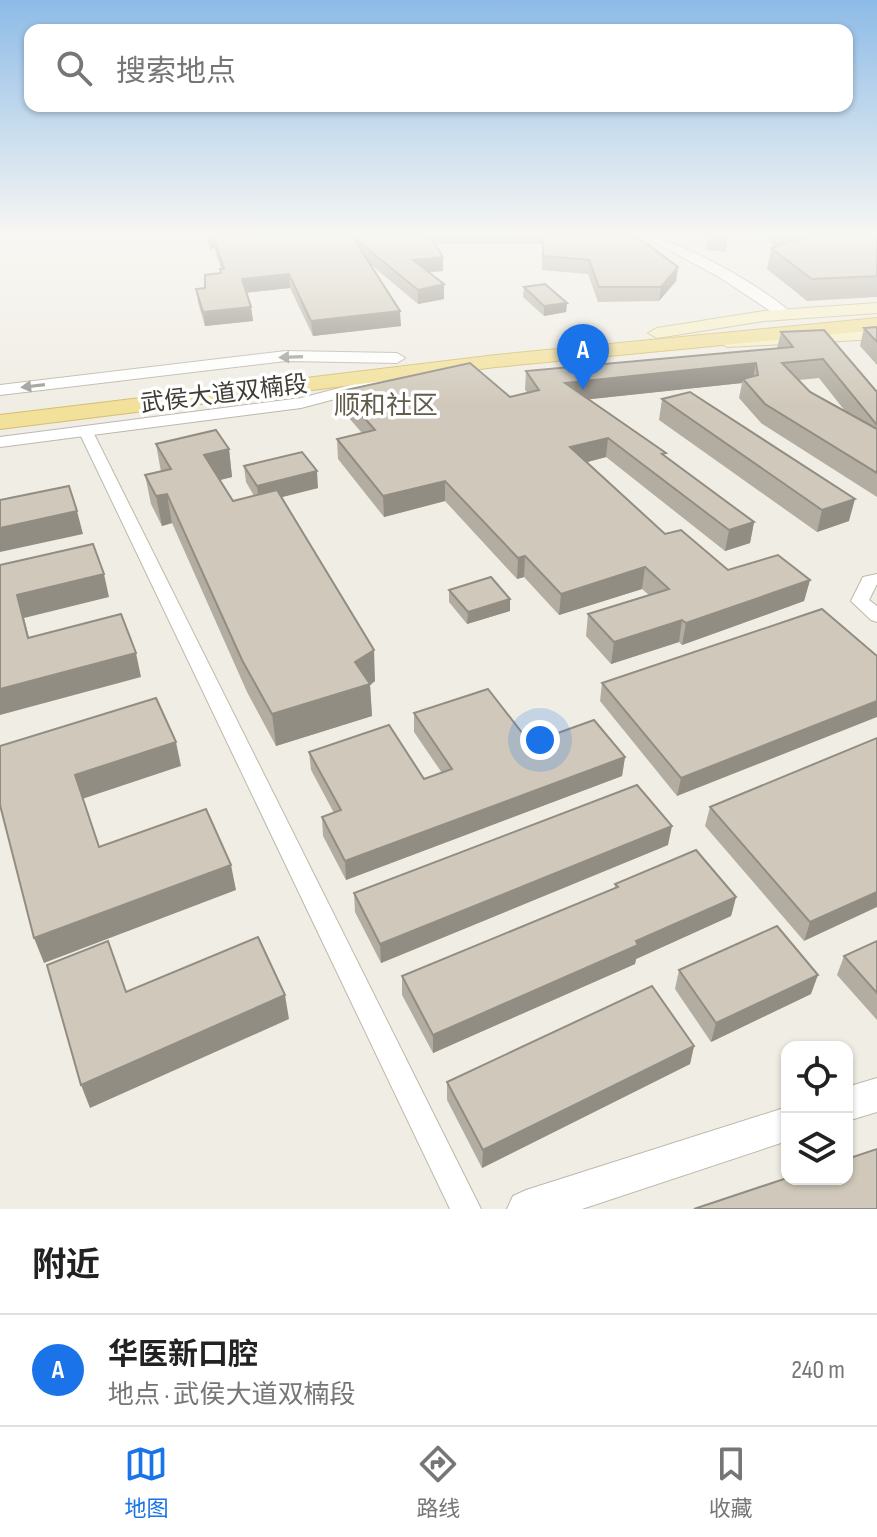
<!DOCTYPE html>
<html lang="zh">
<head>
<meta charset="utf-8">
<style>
	:root { --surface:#fff; --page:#f6f6f6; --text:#222; --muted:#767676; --line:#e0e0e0; --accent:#1a73e8 }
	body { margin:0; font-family:"Sofia Sans Condensed","Noto Sans SC",sans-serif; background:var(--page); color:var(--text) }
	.controls { position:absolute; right:24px; bottom:24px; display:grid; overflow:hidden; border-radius:16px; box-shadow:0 2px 6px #0004 }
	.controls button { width:72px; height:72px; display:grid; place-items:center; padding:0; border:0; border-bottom:2px solid var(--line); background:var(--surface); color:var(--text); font:40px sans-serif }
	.you { position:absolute; left:540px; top:740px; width:28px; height:28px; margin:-20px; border:6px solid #fff; border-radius:50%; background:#1a73e8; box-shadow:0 0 0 12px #1a73e833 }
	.badge { display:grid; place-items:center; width:52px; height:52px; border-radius:50%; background:var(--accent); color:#fff; font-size:26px; font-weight:700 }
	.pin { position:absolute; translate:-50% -66px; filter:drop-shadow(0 2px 4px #0008) }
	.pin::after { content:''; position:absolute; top:42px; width:28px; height:24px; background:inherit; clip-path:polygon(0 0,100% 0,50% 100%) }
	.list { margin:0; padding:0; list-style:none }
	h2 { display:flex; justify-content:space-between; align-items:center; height:104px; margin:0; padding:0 32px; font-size:34px }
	h2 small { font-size:26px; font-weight:400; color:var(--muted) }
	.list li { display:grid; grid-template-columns:52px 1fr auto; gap:24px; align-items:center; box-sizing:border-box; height:112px; padding:0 32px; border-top:2px solid var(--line) }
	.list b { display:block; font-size:30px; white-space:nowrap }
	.list p { margin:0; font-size:26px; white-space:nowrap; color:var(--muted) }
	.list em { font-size:26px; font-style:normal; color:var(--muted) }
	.icon { flex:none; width:44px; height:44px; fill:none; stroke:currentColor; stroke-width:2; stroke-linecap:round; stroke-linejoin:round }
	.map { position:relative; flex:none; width:877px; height:1209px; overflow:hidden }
	.search { position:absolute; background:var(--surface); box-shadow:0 2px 6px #0004; left:24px; right:24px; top:24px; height:88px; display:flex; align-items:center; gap:20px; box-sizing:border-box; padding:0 28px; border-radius:16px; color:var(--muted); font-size:30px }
	.sheet { height:216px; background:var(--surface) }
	nav { display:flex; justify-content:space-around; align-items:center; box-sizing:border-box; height:112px; border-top:2px solid var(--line); background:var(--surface); font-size:22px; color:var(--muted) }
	nav a { display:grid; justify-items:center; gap:4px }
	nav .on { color:var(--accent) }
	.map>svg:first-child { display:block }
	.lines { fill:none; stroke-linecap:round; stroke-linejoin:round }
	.minor-casing { stroke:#bdb8ab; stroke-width:2 }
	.tertiary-casing { stroke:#bdb8ab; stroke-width:2 }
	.secondary-casing { stroke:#cac198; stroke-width:2 }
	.primary-casing { stroke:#d4be6e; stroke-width:2 }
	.minor { fill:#fff; fill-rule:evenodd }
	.tertiary { fill:#fff; fill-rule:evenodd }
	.secondary { fill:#f7f0c6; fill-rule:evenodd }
	.primary { fill:#f2e19b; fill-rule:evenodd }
	.wall { fill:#b3ada1; fill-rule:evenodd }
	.shaded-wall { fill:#928d83 }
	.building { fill:#d0c9bb; stroke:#928d83; stroke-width:2 }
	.oneway { fill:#a09e9a }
	.labels { text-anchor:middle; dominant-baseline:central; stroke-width:7; stroke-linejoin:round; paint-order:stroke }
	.far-street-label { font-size:24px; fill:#413d35; stroke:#fff }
	.far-quarter-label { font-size:26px; fill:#625c4d; stroke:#fff }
</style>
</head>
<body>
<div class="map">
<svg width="877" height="1209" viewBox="0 0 877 1209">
	<rect width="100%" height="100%" fill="#f0ede4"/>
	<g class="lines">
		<defs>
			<g id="minor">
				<polygon points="85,426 92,430 481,1209 450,1209 78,430"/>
				<polygon points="877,574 877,584 869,600 877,606 877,622 871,620 851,601 863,577"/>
			</g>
			<g id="tertiary">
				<path d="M643,236c31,0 128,55 150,79l-12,3 -62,-41z"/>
				<polygon points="286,351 397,353 405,358 397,363 286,361 0,395 0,385"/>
				<polygon points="416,368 422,370 422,376 301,408 0,447 0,437 301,398"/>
				<polygon points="877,1078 877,1112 847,1121 847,1087"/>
				<polygon points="787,1107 787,1141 582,1209 507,1209 513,1196 526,1190"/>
			</g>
			<g id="secondary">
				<polygon points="877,303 877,313 764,321 657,338 648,333 657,328 764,311"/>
				<polygon points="877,329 877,339 727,347 718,342 727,337"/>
			</g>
			<polygon id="primary" points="877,318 877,330 496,367 0,429 0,415 496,355"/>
		</defs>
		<use href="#minor" class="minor-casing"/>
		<use href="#tertiary" class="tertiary-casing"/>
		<use href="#secondary" class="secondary-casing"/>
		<use href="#primary" class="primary-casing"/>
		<use href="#minor" class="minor"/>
		<use href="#tertiary" class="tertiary"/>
		<use href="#secondary" class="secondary"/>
		<use href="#primary" class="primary"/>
	</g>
	<g class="wall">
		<polygon points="204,236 636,236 678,267 676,281 659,301 598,302 588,274 542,270 542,244 435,244 443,271 428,272 444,284 444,299 418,304 369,263 401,326 313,336 290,288 246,293 251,307 253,321 205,326 198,303 196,289 205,288 221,273 221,269 214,247 211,250"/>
		<polygon points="707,236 728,236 726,252 705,250"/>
		<polygon points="765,236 877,236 877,297 807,301 767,269 771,248 773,247 771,240 765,240"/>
		<polygon points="524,287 567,303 566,312 544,316 523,297"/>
		<polygon points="877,327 877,365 860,346 864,328"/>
		<path d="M781,332l96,60v105l-116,-74 -22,-25 3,-15 -153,16 165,123 -4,21 -25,8 -119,-94 -19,5 78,72 63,36 82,10 -6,21 -122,44 -3,-3 -68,22 -25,-28 2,-22 61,-19 -7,-6 -83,26 -35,-38 -7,2 -72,-78 -61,16 -46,-58 -1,-20 25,-6 -20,-23 -1,-19 169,6 18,-4 -3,-3 1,-19 251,-23zM819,378l26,33 -35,-19 -11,-12z"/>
		<polygon points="662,399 849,521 817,532 659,420"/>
		<polygon points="156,444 229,449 232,477 220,480 233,501 254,496 246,482 244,466 318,488 281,497 375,681 370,685 372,716 276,746 247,692 172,523 162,526 151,504 145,475 161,472"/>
		<polygon points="449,590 510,599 510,611 467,624 449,602"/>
		<polygon points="877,656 677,796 600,701 602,683"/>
		<polygon points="414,713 530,743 625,757 622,776 346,880 323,836 322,817 334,813 311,770 309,752 424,779 442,773 414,732"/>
		<polygon points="877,738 804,941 705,826 710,807"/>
		<polygon points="668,845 381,963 355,912 354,893"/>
		<polygon points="615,884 736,897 731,916 636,959 635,964 433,1053 402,995 402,976 615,888"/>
		<polygon points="877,941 877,1020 837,975 844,956"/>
		<polygon points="679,970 811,994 711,1042 675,989"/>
		<polygon points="694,1046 690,1064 482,1168 447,1100 447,1082"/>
	</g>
	<g class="shaded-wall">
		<polygon points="211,236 213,236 214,247 211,250 209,237"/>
		<polygon points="443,257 443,271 413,273 413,260"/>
		<polygon points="678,267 676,281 659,301 661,287"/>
		<polygon points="289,274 290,288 243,293 242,279"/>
		<polygon points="444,284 444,299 418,304 418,290"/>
		<polygon points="567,303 566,312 544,316 544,306"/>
		<polygon points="251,307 253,321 205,326 203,312"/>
		<polygon points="400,311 401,326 313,336 311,321"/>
		<polygon points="756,363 752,382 743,379 742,383 564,402 565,383"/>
		<polygon points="608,438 606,457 569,467 570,447"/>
		<polygon points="229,449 232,477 208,483 204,455"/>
		<polygon points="317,471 318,488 259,503 257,486"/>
		<polygon points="445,481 445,501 384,517 383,496"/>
		<polygon points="167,494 172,523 162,526 156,496"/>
		<polygon points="855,499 849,521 817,532 822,510"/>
		<polygon points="77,511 83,534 0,552 0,528"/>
		<polygon points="754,522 750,543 725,551 729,530"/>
		<polygon points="525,556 524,577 517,579 518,558"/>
		<polygon points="645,567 642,589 559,615 561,594"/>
		<polygon points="104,574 109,597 24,618 35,661 17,595"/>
		<polygon points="810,580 804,601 682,645 686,623"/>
		<polygon points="510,599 510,611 467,624 468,612"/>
		<polygon points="682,620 679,642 611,664 614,642"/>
		<polygon points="374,650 375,681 370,685 372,716 276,746 272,714"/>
		<polygon points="136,653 141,677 0,715 0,689"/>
		<polygon points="877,701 877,717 677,796 681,778"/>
		<polygon points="176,742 181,766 82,799 75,775"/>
		<polygon points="625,757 622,776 346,880 345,861"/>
		<polygon points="672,826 668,845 381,963 380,944"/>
		<polygon points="231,865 236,890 44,963 34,938"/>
		<polygon points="877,892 877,907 804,941 810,922"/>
		<polygon points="736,897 731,916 636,959 635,964 433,1053 433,1035 636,941"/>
		<polygon points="818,975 811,994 711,1042 716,1023"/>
		<polygon points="285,995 289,1019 90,1108 81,1085"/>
		<polygon points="694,1046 690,1064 482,1168 483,1150"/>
	</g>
	<g class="building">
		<polygon points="213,236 352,236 400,311 311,321 289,274 242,279 251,307 203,312 196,289 205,288 205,275 221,273 220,269 224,269"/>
		<polygon points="352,236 430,236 443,257 413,260 444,284 418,290"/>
		<polygon points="543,236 636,236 678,267 661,287 599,287 589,260 543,256"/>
		<polygon points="788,236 877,236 877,276 812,279 771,248 804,237"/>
		<polygon points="545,284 567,303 544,306 524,287"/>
		<polygon points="877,327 877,342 864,328"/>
		<polygon points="824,330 877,392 877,425 823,359 782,363 810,392 877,429 877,473 765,404 743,379 758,375 756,363 565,383 666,453 662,454 754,522 729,530 608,438 570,447 665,534 681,530 728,570 778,555 810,580 686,623 682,620 614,642 588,614 669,589 645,567 561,594 525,556 518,558 445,481 383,496 337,439 375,430 341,391 470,363 510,397 539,390 526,371 793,347 781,332"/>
		<polygon points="690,392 855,499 822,510 662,399"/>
		<polygon points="216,430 229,449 204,455 233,501 277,490 374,650 355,662 370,684 272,714 242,660 167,494 156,496 145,475 171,469 156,444"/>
		<polygon points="302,452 317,471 257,486 244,466"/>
		<polygon points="69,486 77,511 0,528 0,500"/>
		<polygon points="93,544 104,574 17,595 28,638 121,614 136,653 0,689 0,565"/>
		<polygon points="491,577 510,599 468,612 449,590"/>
		<polygon points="822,609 877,656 877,701 681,778 602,683"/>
		<polygon points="488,689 530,743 594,720 625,757 345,861 322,817 341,810 309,752 389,725 424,779 452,769 414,713"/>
		<polygon points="156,698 176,742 75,775 99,847 206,809 231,865 34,938 0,805 0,746"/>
		<polygon points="877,738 877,892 810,922 710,807"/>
		<polygon points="637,785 672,826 380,944 354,893"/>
		<polygon points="696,850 736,897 636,941 638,945 433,1035 402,976 618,887 615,884"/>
		<polygon points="777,926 818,975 716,1023 679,970"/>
		<polygon points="258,937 285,995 81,1085 47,965 108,941 126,992"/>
		<polygon points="877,941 877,993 844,956"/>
		<polygon points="652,986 694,1046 483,1150 447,1082"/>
		<polygon points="877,1149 877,1209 694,1209 787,1178 847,1179 847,1159"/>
	</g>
	<defs><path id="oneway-solid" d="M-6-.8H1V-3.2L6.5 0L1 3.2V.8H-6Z" transform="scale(2)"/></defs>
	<g class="oneway">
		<use href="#oneway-solid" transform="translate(291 357) rotate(178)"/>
		<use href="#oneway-solid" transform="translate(33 386) rotate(173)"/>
	</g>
	<linearGradient id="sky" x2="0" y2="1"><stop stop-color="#8dbbe7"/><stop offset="0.58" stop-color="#f8f7f3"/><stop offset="1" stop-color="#f8f7f3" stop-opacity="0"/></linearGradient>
	<rect width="877" height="405" fill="url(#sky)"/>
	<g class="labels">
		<g class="far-street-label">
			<text transform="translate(224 394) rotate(-7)">武侯大道双楠段</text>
		</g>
		<g class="far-quarter-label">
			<text x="386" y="406">顺和社区</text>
		</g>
	</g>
</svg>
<div class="controls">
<button><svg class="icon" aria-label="locate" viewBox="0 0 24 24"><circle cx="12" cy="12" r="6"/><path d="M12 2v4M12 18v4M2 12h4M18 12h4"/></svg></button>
<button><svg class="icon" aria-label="layers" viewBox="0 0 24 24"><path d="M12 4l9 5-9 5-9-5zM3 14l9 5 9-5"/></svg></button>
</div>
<div class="you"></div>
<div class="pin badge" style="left:583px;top:390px">A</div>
<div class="search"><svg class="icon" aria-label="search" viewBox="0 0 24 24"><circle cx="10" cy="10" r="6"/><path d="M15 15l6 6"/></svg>搜索地点</div>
</div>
<section class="sheet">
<h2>附近<small></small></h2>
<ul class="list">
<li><span class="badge">A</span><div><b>华医新口腔</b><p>地点 · 武侯大道双楠段</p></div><em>240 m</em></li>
</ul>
</section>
<nav>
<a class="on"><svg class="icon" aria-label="map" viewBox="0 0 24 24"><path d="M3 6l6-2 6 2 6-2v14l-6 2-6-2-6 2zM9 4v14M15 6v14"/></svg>地图</a>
<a><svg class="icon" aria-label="directions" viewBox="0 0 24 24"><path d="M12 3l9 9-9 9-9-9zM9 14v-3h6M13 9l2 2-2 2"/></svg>路线</a>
<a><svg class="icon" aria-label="saved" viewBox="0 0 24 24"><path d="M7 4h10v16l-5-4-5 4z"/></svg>收藏</a>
</nav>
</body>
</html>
